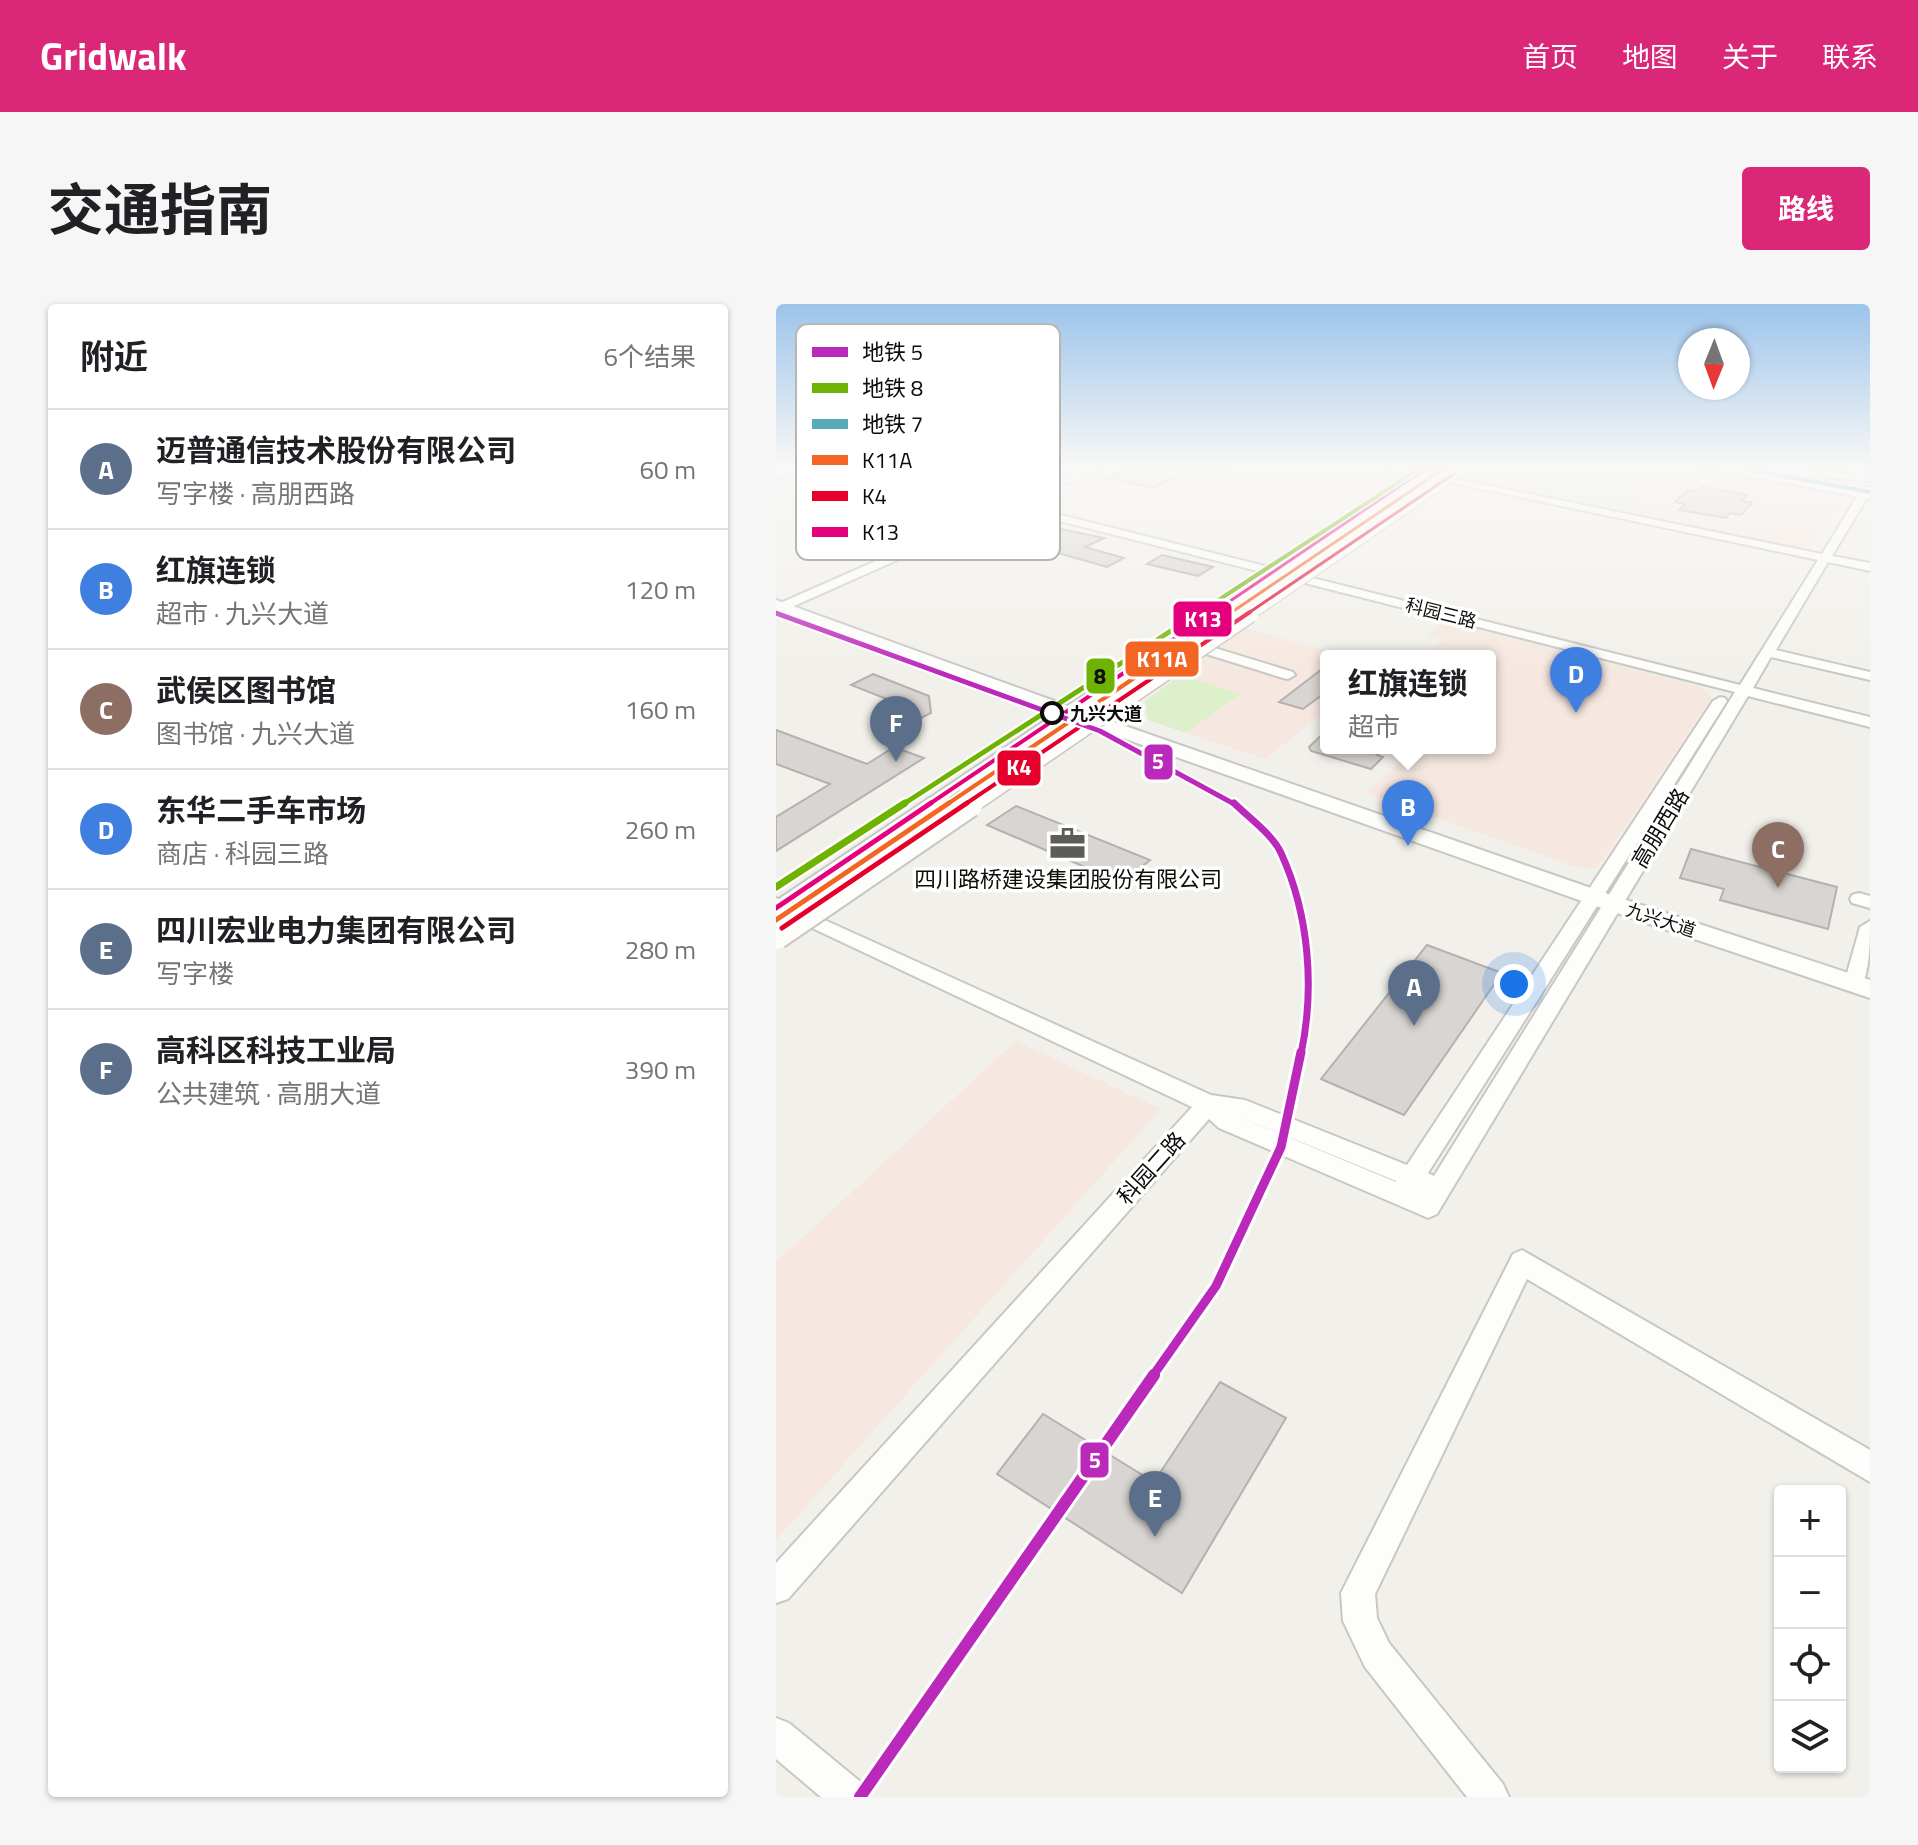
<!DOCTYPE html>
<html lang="zh">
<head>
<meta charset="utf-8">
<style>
	:root { --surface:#fff; --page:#f6f6f6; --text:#202124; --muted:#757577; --line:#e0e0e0; --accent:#db2777 }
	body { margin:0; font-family:"Titillium Web","Noto Sans SC",sans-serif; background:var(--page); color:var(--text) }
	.controls { position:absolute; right:24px; bottom:24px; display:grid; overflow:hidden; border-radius:8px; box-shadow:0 2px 6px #0004 }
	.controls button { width:72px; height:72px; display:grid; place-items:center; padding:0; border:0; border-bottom:2px solid var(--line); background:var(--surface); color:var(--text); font:40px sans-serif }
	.compass { position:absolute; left:902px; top:24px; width:72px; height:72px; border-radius:50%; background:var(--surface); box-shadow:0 2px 6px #0004; rotate:181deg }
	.you { position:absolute; left:738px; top:680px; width:28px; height:28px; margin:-20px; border:6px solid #fff; border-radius:50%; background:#1a73e8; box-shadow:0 0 0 12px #1a73e833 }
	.badge { display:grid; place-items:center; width:52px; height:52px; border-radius:50%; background:var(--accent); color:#fff; font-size:26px; font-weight:700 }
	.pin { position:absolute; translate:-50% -66px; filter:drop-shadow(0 2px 4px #0008) }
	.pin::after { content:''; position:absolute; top:42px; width:28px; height:24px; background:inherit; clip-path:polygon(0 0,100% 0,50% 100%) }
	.popup { position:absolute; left:544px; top:346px; width:176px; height:104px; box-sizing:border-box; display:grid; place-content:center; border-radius:8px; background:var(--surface); filter:drop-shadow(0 2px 6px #0005); font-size:26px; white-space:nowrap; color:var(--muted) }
	.popup b { font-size:30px; color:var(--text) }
	.popup::after { content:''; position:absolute; left:50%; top:100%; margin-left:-16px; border:16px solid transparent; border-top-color:var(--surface) }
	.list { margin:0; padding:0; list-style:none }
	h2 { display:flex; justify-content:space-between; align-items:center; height:104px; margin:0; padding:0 32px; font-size:34px }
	h2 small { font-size:26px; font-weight:400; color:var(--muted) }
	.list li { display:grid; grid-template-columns:52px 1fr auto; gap:24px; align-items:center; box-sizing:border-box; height:120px; padding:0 32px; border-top:2px solid var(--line) }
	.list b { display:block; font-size:30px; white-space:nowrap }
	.list p { margin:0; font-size:26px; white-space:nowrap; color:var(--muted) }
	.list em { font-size:26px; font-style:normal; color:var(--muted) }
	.icon { flex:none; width:44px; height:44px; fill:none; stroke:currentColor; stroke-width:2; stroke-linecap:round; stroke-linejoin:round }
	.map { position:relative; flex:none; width:1094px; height:1493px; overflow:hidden; border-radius:8px }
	header { display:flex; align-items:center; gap:48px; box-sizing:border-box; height:112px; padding:0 40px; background:var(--accent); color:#fff }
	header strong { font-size:38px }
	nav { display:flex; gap:44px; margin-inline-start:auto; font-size:28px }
	.intro { display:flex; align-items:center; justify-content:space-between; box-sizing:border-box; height:192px; padding:0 48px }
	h1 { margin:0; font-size:56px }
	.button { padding:20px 36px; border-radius:8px; background:var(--accent); color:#fff; font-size:28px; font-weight:700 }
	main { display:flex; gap:48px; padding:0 48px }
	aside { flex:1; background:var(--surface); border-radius:8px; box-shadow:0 2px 6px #0004 }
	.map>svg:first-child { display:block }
	.commercial { fill:#f6e8e0 }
	.green { fill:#ddf0cb }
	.building { fill:#d8d5d2; stroke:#b4b1ae; stroke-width:2 }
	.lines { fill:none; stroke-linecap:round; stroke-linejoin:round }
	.minor-casing { stroke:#c8c7c2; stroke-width:4 }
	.major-casing { stroke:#c8c7c2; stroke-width:4 }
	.highway-casing { stroke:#c8c7c2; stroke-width:4 }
	.minor { fill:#fdfdfc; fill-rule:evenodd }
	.major { fill:#fdfdfc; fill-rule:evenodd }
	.highway { fill:#fdfdfc; fill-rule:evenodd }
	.highway-bridge-far2-casing { stroke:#c8c7c2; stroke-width:19; stroke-linecap:butt }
	.highway-bridge-far1-casing { stroke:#c8c7c2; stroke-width:25; stroke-linecap:butt }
	.highway-bridge-casing { stroke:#c8c7c2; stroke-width:32; stroke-linecap:butt }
	.highway-bridge-far2 { stroke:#fdfdfc; stroke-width:17 }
	.highway-bridge-far1 { stroke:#fdfdfc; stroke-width:22 }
	.highway-bridge { stroke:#fdfdfc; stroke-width:28 }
	.bus-1-far2-casing { stroke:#fff; stroke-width:6 }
	.bus-1-far1-casing { stroke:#fff; stroke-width:8 }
	.bus-1-casing { stroke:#fff; stroke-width:10 }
	.bus-2-far2-casing { stroke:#fff; stroke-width:6 }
	.bus-2-far1-casing { stroke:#fff; stroke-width:8 }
	.bus-2-casing { stroke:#fff; stroke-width:10 }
	.bus-3-far2-casing { stroke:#fff; stroke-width:6 }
	.bus-3-far1-casing { stroke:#fff; stroke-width:8 }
	.bus-3-casing { stroke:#fff; stroke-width:10 }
	.bus-1-far2 { stroke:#f26522; stroke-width:3 }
	.bus-1-far1 { stroke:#f26522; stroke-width:4 }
	.bus-1 { stroke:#f26522; stroke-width:5 }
	.bus-2-far2 { stroke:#e4002b; stroke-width:3 }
	.bus-2-far1 { stroke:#e4002b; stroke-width:4 }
	.bus-2 { stroke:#e4002b; stroke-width:5 }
	.bus-3-far2 { stroke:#e5007d; stroke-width:3 }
	.bus-3-far1 { stroke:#e5007d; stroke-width:4 }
	.bus-3 { stroke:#e5007d; stroke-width:5 }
	.metro-1-far3-casing { stroke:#fff; stroke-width:9 }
	.metro-1-far2-casing { stroke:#fff; stroke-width:12 }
	.metro-1-far1-casing { stroke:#fff; stroke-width:15 }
	.metro-1-casing { stroke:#fff; stroke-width:18 }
	.metro-2-far2-casing { stroke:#fff; stroke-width:7 }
	.metro-2-far1-casing { stroke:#fff; stroke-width:9 }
	.metro-2-casing { stroke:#fff; stroke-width:12 }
	.metro-3-casing { stroke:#fff; stroke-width:7 }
	.metro-1-far3 { stroke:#bb29bb; stroke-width:5 }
	.metro-1-far2 { stroke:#bb29bb; stroke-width:7 }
	.metro-1-far1 { stroke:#bb29bb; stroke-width:9 }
	.metro-1 { stroke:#bb29bb; stroke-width:12 }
	.metro-2-far2 { stroke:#6fb302; stroke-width:4 }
	.metro-2-far1 { stroke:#6fb302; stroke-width:5 }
	.metro-2 { stroke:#6fb302; stroke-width:7 }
	.metro-3 { stroke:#57aab7; stroke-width:4 }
	.stop-dot { fill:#fff; stroke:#0d0c09; stroke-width:4 }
	.labels { text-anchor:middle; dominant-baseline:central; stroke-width:7; stroke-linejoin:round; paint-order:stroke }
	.far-street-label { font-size:18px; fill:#0d0c09; stroke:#fff }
	.far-stop-label { font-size:18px; font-weight:bold; fill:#0d0c09; stroke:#fff; text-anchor:start }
	.street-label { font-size:22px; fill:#0d0c09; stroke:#fff }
	.poi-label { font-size:22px; fill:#0d0c09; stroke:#fff }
	.key { fill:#fff; stroke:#b6b6b5; stroke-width:2 }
	.key-label { font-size:22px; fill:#0d0c09 }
	.line-badge { stroke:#fff; stroke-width:3 }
	.badge-label { font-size:22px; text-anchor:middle; font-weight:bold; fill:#fff }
	.pale-badge-label { font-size:22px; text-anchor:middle; font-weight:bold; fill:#111 }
</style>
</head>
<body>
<header>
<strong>Gridwalk</strong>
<nav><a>首页</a><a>地图</a><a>关于</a><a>联系</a></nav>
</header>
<div class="intro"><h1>交通指南</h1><a class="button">路线</a></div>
<main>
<aside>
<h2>附近<small>6个结果</small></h2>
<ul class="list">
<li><span class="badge" style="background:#5c6f8a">A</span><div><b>迈普通信技术股份有限公司</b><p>写字楼 · 高朋西路</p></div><em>60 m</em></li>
<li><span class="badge" style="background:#3f7fe0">B</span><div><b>红旗连锁</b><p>超市 · 九兴大道</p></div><em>120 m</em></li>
<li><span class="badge" style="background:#8d6e63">C</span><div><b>武侯区图书馆</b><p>图书馆 · 九兴大道</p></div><em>160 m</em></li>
<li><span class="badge" style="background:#3f7fe0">D</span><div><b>东华二手车市场</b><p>商店 · 科园三路</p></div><em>260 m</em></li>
<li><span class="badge" style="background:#5c6f8a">E</span><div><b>四川宏业电力集团有限公司</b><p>写字楼</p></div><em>280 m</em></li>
<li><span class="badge" style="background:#5c6f8a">F</span><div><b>高科区科技工业局</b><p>公共建筑 · 高朋大道</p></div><em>390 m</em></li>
</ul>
</aside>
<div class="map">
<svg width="1094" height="1493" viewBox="0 0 1094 1493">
	<rect width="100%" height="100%" fill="#f1f0ea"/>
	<g class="commercial">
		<polygon points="701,161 899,161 1018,183 1016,185 1053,192 1065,198 1035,243 1020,244 699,178 688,170"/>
		<polygon points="669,317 926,383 936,394 821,564 805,565 590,489 639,444 714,444 714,352 649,352 667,336 652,332"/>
		<polygon points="470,324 569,352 550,352 550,407 489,455 410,429 465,390 405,371"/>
		<polygon points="240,737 385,805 0,1236 0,958"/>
	</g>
	<g class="green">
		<path d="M771,173l96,19c-24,20 -82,5 -111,0l1,-9z"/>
		<polygon points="404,371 405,371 465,390 410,429 372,416 369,397"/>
	</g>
	<g class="building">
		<polygon points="72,161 227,161 227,162 164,190 71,165"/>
		<polygon points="359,161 463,161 434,175 408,169 377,184 331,174"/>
		<polygon points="925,183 971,191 966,197 976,199 965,211 954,209 950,214 903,206 909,200 899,198 912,186 921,188"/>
		<polygon points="235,218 250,222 257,219 328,234 309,243 348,254 331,263 257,242 251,244 205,233"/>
		<polygon points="386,251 437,263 422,272 371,260"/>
		<polygon points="550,362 550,388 527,405 503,398"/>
		<polygon points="97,370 153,392 155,409 130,422 110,414 131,403 75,381"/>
		<polygon points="0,426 91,460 118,443 148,454 0,547 0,513 54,480 0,460"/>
		<polygon points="550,427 550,444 608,444 601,451 607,453 595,465 535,447 533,443"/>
		<polygon points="240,502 374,556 346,579 211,521"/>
		<polygon points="915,545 1061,583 1052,625 944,596 948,585 904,574"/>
		<polygon points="651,641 726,669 628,811 545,775"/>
		<polygon points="444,1078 510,1114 406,1289 221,1170 267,1110 378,1178"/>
	</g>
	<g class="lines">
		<defs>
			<g id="minor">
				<polygon points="22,161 37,161 0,176 0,169"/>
				<path d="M317,161h14l-86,40 719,180 78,-125 -451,-95h21l434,89 41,-67h7v6l-38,63 38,7v8l-42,-9 -52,88 94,22v8l-99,-23 -18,31 117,29v10l-122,-31 -311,518 -9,4 -9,-4 -200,-86 -10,-9 -421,480 -12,4v-40l416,-456 -416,-196v-13l435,197 34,5 162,65 306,-464 7,-4 5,1 2,3 -299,472 6,3 301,-484 -723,-183 -236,105v-9zM459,811l161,66v1z"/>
				<polygon points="964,161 1094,171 1094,177 968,166"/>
				<polygon points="416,337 517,368 519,371 512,375 507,374 411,344 409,341"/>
				<polygon points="1083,589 1094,592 1094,604 1076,599 1074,595 1076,591"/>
				<path d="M1094,617c0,23 0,47 -9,68h-14l-3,-5 16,-57z"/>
				<polygon points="746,946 1094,1146 1094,1178 751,975 599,1290 601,1314 613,1339 727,1480 733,1493 691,1493 589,1363 567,1317 565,1289 737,950"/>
				<polygon points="0,1414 13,1419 87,1480 93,1493 45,1493 0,1455"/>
			</g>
			<g id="major">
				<polygon points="6,161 25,161 0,172 0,164"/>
				<polygon points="662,161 677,161 309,408 835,591 1094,676 1094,694 817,601 296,416 9,613 0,616 0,597 279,410 0,307 0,296 292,402"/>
				<polygon points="914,161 944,161 1094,187 1094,195"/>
			</g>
			<polygon id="highway" points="933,161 969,161 1022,170 1029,174 1022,178 940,165"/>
		</defs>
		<use href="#minor" class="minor-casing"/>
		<use href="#major" class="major-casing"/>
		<use href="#highway" class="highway-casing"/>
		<use href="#minor" class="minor"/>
		<use href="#major" class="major"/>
		<use href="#highway" class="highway"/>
		<defs>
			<polyline id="highway-bridge-far2" points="469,310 686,161"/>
			<polyline id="highway-bridge-far1" points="190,501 472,308"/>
			<polyline id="highway-bridge" points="0,631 193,499"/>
		</defs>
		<use href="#highway-bridge-far2" class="highway-bridge-far2-casing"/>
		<use href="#highway-bridge-far1" class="highway-bridge-far1-casing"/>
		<use href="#highway-bridge" class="highway-bridge-casing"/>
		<use href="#highway-bridge-far2" class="highway-bridge-far2"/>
		<use href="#highway-bridge-far1" class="highway-bridge-far1"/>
		<use href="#highway-bridge" class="highway-bridge"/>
		<defs>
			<polyline id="bus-1-far2" points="453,310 673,161"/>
			<polyline id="bus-1-far1" points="170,501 456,308"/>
			<polyline id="bus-1" points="0,616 173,499"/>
			<polyline id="bus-2-far2" points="471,310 679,169"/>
			<polyline id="bus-2-far1" points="188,501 474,308"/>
			<polyline id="bus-2" points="6,624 191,499"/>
			<polyline id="bus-3-far2" points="435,310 655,161"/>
			<polyline id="bus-3-far1" points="152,501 438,308"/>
			<polyline id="bus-3" points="0,604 155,499"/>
		</defs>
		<use href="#bus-1-far2" class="bus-1-far2-casing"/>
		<use href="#bus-1-far1" class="bus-1-far1-casing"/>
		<use href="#bus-1" class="bus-1-casing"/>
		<use href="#bus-2-far2" class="bus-2-far2-casing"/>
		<use href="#bus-2-far1" class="bus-2-far1-casing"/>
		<use href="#bus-2" class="bus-2-casing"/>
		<use href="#bus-3-far2" class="bus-3-far2-casing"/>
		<use href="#bus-3-far1" class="bus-3-far1-casing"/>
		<use href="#bus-3" class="bus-3-casing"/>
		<use href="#bus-1-far2" class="bus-1-far2"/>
		<use href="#bus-1-far1" class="bus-1-far1"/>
		<use href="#bus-1" class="bus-1"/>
		<use href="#bus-2-far2" class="bus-2-far2"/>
		<use href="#bus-2-far1" class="bus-2-far1"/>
		<use href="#bus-2" class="bus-2"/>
		<use href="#bus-3-far2" class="bus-3-far2"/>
		<use href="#bus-3-far1" class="bus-3-far1"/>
		<use href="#bus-3" class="bus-3"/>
		<defs>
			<polyline id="metro-1-far3" points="0,309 324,427 460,501"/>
			<path id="metro-1-far2" d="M458,499c14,14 39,32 47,50 28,61 34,135 20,201"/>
			<polyline id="metro-1-far1" points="376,1073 440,982 505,843 525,748"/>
			<polyline id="metro-1" points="84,1493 378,1071"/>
			<polyline id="metro-2-far2" points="421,310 649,161"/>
			<polyline id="metro-2-far1" points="126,501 424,308"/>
			<polyline id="metro-2" points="0,583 129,499"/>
			<polyline id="metro-3" points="949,161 1094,188"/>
		</defs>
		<use href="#metro-1-far3" class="metro-1-far3-casing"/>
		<use href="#metro-1-far2" class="metro-1-far2-casing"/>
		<use href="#metro-1-far1" class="metro-1-far1-casing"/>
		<use href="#metro-1" class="metro-1-casing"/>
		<use href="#metro-2-far2" class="metro-2-far2-casing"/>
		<use href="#metro-2-far1" class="metro-2-far1-casing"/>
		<use href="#metro-2" class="metro-2-casing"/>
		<use href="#metro-3" class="metro-3-casing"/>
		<use href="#metro-1-far3" class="metro-1-far3"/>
		<use href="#metro-1-far2" class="metro-1-far2"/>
		<use href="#metro-1-far1" class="metro-1-far1"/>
		<use href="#metro-1" class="metro-1"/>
		<use href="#metro-2-far2" class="metro-2-far2"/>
		<use href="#metro-2-far1" class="metro-2-far1"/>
		<use href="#metro-2" class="metro-2"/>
		<use href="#metro-3" class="metro-3"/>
	</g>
	<linearGradient id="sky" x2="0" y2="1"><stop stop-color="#9cc4eb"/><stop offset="0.44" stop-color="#f9f8f6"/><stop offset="1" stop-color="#f9f8f6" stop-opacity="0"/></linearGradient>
	<rect width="1094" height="370" fill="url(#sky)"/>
	<defs>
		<symbol id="office-bare" viewBox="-9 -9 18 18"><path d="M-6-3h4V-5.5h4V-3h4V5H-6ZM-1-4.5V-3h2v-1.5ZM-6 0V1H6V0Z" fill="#5d5c58" stroke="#fff" stroke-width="2.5" paint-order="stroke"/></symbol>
	</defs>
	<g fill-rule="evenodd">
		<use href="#office-bare" x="266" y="514" width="51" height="51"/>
	</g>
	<circle class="stop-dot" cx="276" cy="409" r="10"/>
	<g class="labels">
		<g class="far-street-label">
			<text transform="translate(665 309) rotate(14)">科园三路</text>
			<text transform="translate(885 616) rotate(18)">九兴大道</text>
		</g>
		<g class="far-stop-label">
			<text x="294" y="409">九兴大道</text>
		</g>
		<g class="street-label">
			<text transform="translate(884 524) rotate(-59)">高朋西路</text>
			<text transform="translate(375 864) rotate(-48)">科园二路</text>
		</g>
		<g class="poi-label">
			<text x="292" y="575">四川路桥建设集团股份有限公司</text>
		</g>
	</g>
	<rect x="20" y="20" width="264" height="236" rx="12" class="key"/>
	<rect x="36" y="43" width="36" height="10" fill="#bb29bb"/>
	<rect x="36" y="79" width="36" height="10" fill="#6fb302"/>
	<rect x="36" y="115" width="36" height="10" fill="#57aab7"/>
	<rect x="36" y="151" width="36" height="10" fill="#f26522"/>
	<rect x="36" y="187" width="36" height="10" fill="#e4002b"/>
	<rect x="36" y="223" width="36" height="10" fill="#e5007d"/>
	<g class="key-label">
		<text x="86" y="56">地铁 5</text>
		<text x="86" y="92">地铁 8</text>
		<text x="86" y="128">地铁 7</text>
		<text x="86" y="164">K11A</text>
		<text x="86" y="200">K4</text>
		<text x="86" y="236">K13</text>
	</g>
	<g class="line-badge">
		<rect x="396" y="296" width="61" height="38" rx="8" fill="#e5007d"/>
		<rect x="348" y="336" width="76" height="38" rx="8" fill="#f26522"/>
		<rect x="309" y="353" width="31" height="38" rx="8" fill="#6fb302"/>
		<rect x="367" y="439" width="31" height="38" rx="8" fill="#bb29bb"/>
		<rect x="220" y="445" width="46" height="38" rx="8" fill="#e4002b"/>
		<rect x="303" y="1137" width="31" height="38" rx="8" fill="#bb29bb"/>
	</g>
	<g class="badge-label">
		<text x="427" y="323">K13</text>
		<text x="386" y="363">K11A</text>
		<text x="382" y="465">5</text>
		<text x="243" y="471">K4</text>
		<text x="319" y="1164">5</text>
	</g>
	<g class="pale-badge-label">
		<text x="324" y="380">8</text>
	</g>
</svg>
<div class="controls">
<button>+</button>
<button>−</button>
<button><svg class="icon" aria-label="locate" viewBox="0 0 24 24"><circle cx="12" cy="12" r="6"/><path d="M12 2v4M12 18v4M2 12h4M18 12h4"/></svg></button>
<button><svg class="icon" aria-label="layers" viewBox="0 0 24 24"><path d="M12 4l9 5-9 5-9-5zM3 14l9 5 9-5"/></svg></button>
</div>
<svg class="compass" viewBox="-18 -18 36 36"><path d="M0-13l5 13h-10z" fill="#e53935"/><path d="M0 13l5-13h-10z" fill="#757577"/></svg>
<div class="you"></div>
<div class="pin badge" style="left:638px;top:722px;background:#5c6f8a">A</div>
<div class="pin badge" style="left:632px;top:542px;background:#3f7fe0">B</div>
<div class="popup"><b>红旗连锁</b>超市</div>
<div class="pin badge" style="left:1002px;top:584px;background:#8d6e63">C</div>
<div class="pin badge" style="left:800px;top:409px;background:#3f7fe0">D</div>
<div class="pin badge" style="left:379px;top:1233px;background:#5c6f8a">E</div>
<div class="pin badge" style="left:120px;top:458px;background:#5c6f8a">F</div>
</div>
</main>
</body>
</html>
